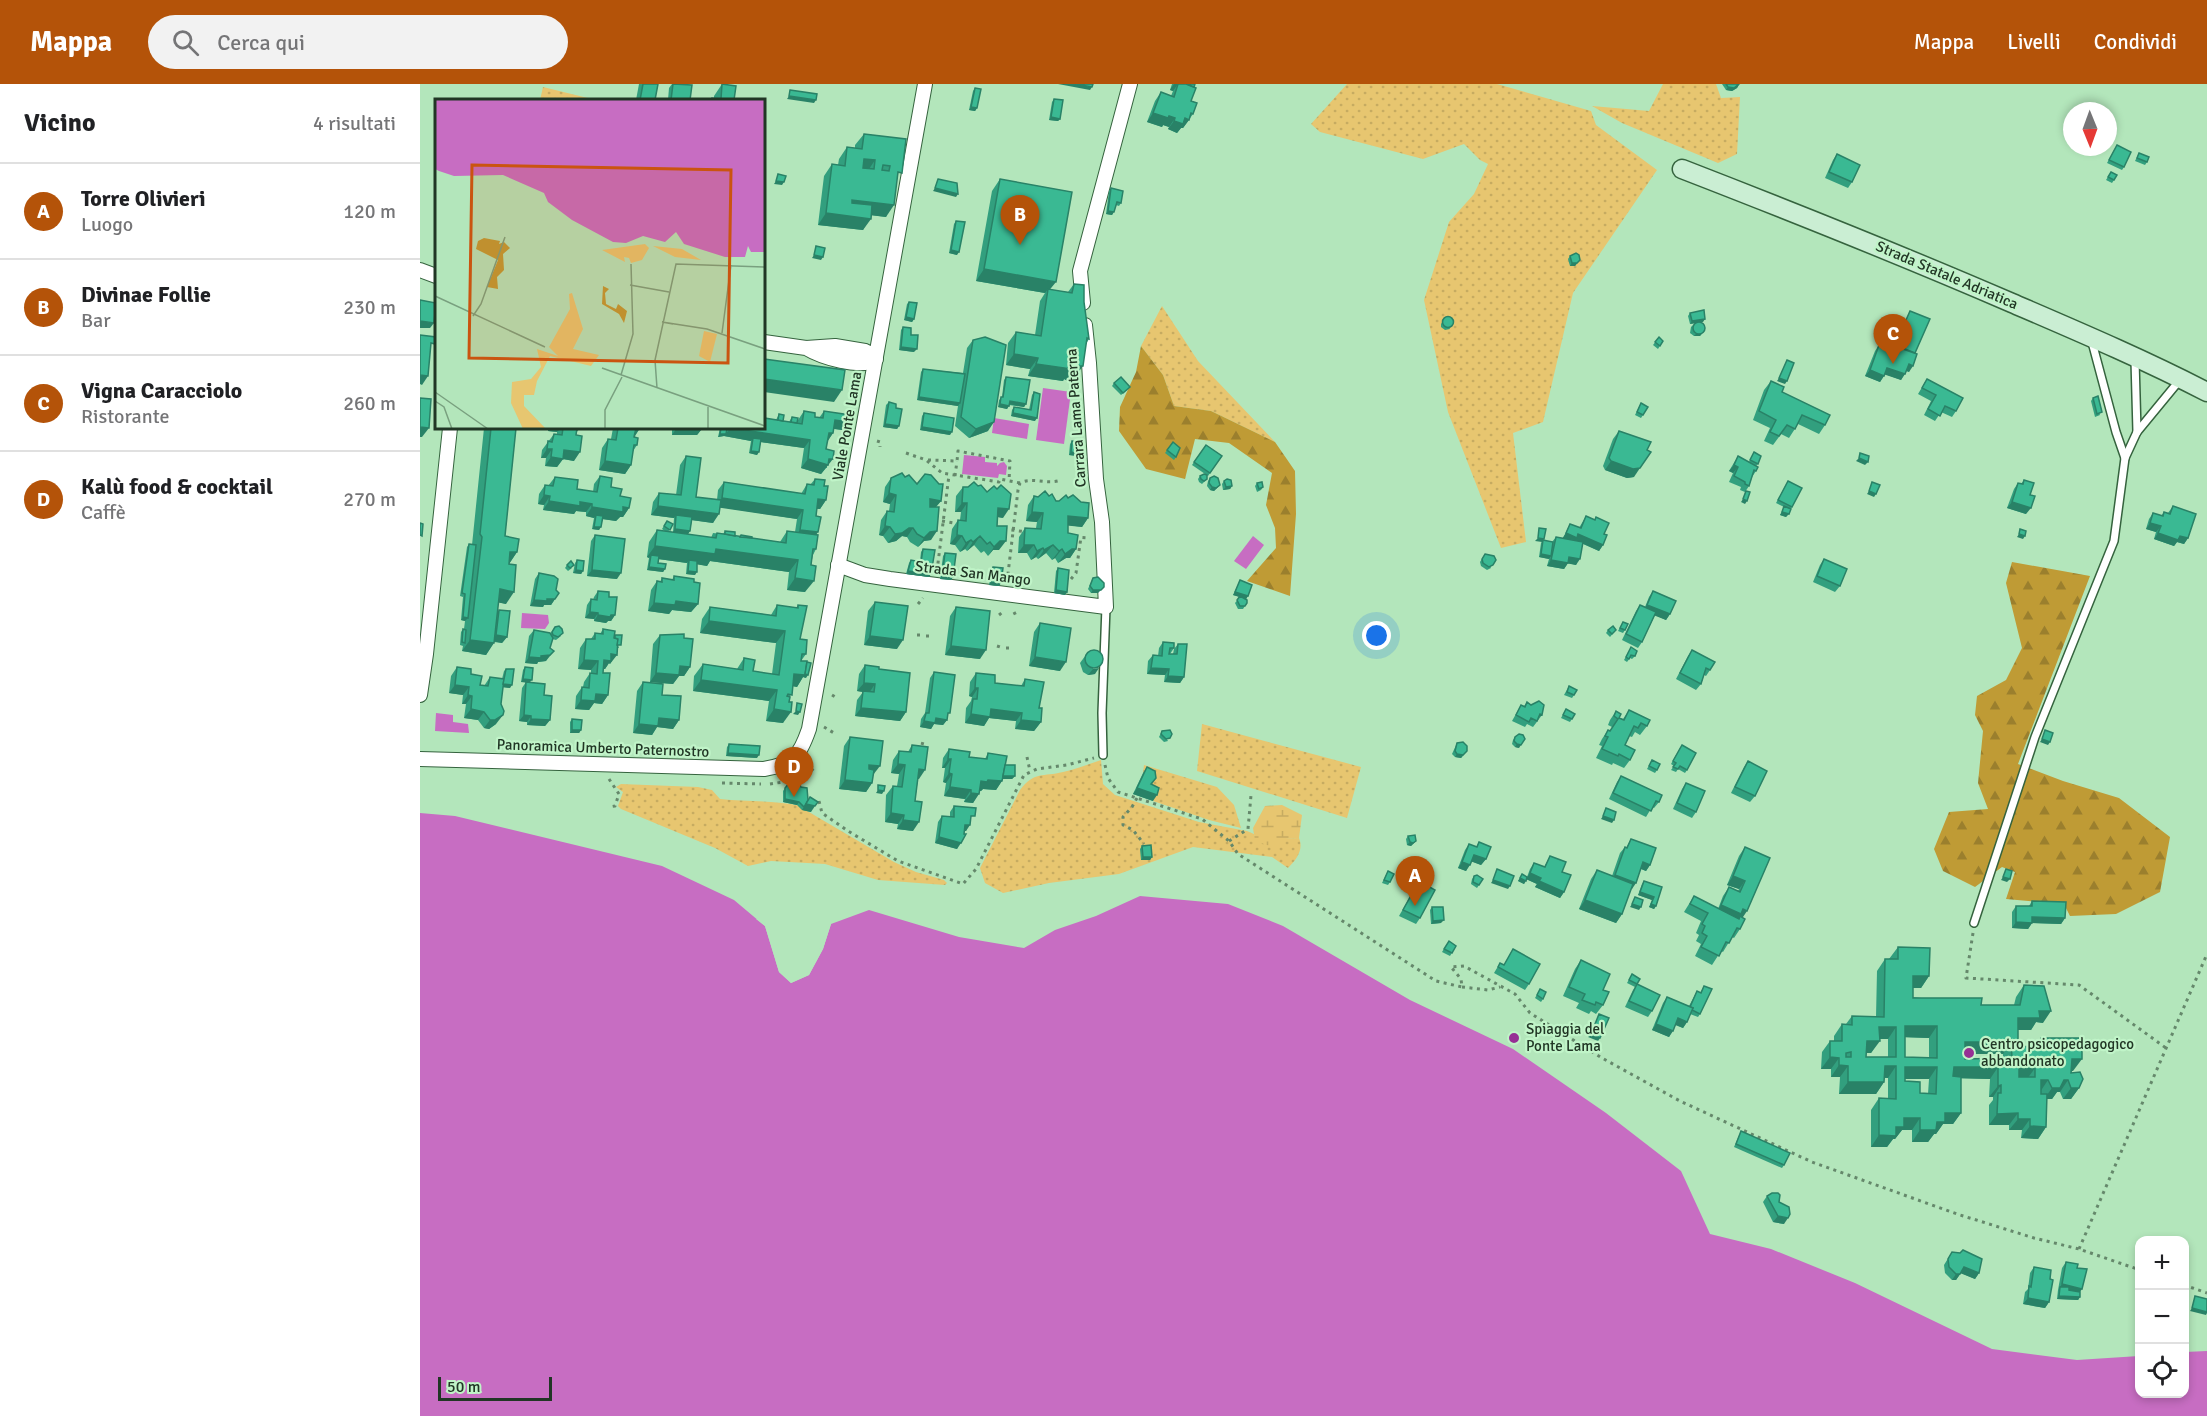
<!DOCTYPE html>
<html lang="it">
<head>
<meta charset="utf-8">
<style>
	:root { --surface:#fff; --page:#f2f2f2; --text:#202124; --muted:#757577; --line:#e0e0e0; --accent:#b45309 }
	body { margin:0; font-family:Signika,sans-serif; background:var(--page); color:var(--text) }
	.controls { position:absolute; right:18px; bottom:18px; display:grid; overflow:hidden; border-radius:12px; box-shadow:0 3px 9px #0003 }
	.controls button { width:54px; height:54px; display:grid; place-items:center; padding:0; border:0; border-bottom:2px solid var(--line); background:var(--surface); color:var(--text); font:30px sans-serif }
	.compass { position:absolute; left:1643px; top:18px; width:54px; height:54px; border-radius:50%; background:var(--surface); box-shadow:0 3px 9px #0003; rotate:179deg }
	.scale { position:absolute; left:18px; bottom:15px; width:114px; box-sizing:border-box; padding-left:6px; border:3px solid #213625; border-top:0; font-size:16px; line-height:21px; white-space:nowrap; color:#213625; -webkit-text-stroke:4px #c0f4c8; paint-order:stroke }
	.you { position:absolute; left:957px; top:552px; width:21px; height:21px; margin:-15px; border:4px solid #fff; border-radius:50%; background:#1a73e8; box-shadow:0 0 0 9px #1a73e833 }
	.badge { display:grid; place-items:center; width:39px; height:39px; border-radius:50%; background:var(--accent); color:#fff; font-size:20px; font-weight:700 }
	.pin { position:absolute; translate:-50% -50px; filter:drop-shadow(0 2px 3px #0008) }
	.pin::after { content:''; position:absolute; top:32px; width:21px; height:18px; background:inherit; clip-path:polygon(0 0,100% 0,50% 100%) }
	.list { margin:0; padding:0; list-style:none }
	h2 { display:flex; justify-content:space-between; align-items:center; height:78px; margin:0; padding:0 24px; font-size:26px }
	h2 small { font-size:20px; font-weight:400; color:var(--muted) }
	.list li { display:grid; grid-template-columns:39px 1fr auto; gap:18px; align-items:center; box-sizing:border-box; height:96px; padding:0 24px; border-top:2px solid var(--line) }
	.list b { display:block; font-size:22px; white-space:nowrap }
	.list p { margin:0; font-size:20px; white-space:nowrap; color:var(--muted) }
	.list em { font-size:20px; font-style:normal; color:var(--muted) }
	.icon { flex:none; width:33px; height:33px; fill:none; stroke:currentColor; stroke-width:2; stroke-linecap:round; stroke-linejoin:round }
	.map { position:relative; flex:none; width:1787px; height:1332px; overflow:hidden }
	header { display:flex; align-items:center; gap:36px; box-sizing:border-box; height:84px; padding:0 30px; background:var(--accent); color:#fff }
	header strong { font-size:28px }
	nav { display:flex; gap:33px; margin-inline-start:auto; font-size:21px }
	.search { width:420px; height:54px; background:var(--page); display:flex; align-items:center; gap:15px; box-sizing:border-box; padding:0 21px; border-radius:33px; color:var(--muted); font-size:22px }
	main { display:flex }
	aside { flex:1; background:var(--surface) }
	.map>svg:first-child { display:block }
	.green { fill:url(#green-dots) }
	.forest { fill:url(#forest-firs) }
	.wetland { fill:url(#wetland-marsh) }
	.water { fill:#c76dc2 }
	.pier { fill:#b3e6bb }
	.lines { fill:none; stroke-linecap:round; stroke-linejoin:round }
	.service-casing { stroke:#35633e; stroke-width:10 }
	.minor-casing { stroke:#35633e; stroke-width:16 }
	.secondary-casing { stroke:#35633e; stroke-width:21 }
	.path { stroke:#65886b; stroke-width:3; stroke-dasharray:3 4.5; stroke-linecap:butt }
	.service { stroke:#fff; stroke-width:7 }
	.minor { stroke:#fff; stroke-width:14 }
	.secondary { stroke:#caeed3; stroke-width:18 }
	.wall { fill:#329f7e; fill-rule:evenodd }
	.shaded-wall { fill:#298267 }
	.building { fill:#3ab993; stroke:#298267; stroke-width:1.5; fill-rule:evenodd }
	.poi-dot { fill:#963094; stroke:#c0f4c8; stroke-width:2 }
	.labels { text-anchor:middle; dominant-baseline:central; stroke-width:4.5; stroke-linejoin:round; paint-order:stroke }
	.street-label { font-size:15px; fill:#213625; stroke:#c0f4c8 }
	.poi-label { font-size:15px; fill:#213625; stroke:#c0f4c8; text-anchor:start }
	.inset-road { fill:none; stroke:#79a07f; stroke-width:1.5 }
	.view { fill:#ca5410; fill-opacity:0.15; stroke:#ca5410; stroke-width:3 }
	.inset-edge { fill:none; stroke:#213625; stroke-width:3 }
</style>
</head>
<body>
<header>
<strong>Mappa</strong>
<div class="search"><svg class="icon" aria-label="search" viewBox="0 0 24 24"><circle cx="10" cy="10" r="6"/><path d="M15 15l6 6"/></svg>Cerca qui</div>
<nav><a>Mappa</a><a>Livelli</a><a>Condividi</a></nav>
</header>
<main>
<aside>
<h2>Vicino<small>4 risultati</small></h2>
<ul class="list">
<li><span class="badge">A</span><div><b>Torre Olivieri</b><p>Luogo</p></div><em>120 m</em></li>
<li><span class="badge">B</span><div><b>Divinae Follie</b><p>Bar</p></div><em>230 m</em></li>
<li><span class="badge">C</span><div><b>Vigna Caracciolo</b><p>Ristorante</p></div><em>260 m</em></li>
<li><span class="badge">D</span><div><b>Kalù food &amp; cocktail</b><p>Caffè</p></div><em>270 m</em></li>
</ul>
</aside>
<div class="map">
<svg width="1787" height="1332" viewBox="0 0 1787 1332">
	<defs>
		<pattern id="green-dots" width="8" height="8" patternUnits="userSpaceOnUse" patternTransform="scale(1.5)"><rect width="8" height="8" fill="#e7c670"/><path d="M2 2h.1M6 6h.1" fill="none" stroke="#c6ab61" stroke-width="1.8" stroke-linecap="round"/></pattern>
		<pattern id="forest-firs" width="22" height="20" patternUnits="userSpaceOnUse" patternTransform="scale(1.5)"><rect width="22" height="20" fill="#bf9b35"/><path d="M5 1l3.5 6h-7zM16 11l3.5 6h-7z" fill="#9b7f2d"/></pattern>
		<pattern id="wetland-marsh" width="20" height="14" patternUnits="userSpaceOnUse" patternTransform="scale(1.5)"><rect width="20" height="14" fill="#e7c670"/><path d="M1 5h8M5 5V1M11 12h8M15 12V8" fill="none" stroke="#c6ab61"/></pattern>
	</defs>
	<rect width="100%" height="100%" fill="#b3e6bb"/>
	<g class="green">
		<polygon points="927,0 1077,0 1171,27 1176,41 1237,86 1153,209 1123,338 1093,349 1106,458 1081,464 1028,328 1004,216 1029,138 1054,110 1068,80 1060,76 1044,60 1003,75 900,48 891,40"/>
		<polygon points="1243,0 1296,0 1301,14 1320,13 1317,70 1298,79 1202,39 1172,22 1229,27"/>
		<polygon points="123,3 176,16 120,16"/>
		<polygon points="742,222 778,277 855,358 791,327 754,322 743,291 721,262"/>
		<polygon points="782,640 941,683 927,734 777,687"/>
		<path d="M681,676l2,24 12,11 84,27 48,9 7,3 2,6 43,-2c5,12 -3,22 -11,30l-16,-11 -79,-10 -74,27 -70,9 -46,10 -18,-10 -5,-15 40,-78c14,-19 23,-13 43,-18 13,-3 26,-8 38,-12z"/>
		<polygon points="724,681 797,703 814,721 821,744 789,736 733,717 735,710 723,689"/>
		<path d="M201,700l77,3 14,3 8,9c25,3 52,1 77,6l97,57 22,10 28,8 3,3 -2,2 -67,-5 -53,-16 -54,-3 -23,5 -33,-18 -94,-39 -3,-3 5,-14 -7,-5z"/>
	</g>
	<g class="forest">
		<polygon points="721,262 743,291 754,322 791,327 855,358 875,387 876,430 870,512 827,497 856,464 855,444 846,421 852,389 809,359 775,355 765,395 726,385 699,347 700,323 716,288"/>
		<polygon points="1592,478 1670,492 1598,680 1643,697 1699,714 1750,753 1740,808 1696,830 1650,832 1644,820 1586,815 1595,788 1582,783 1555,803 1523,787 1514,765 1529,728 1568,725 1558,699 1563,647 1555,631 1557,612 1586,596 1602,564 1586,499"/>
	</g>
	<polygon class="wetland" points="862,721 882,731 879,754 866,755 858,762 846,761 835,756 833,744 845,722"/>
	<g class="water">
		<polygon points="623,304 651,308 644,360 616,356"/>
		<polygon points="574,334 609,340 607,355 572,349"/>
		<polygon points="544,371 565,373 565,378 577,379 577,382 580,379 584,378 587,382 586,391 579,390 578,394 542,390"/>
		<polygon points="833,452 844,461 826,485 814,477"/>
		<polygon points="102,529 128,531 129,539 125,545 101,544"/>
		<polygon points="16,629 33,631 33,638 48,640 49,649 15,647"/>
		<polygon points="0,729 35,732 242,782 314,816 345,842 359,888 371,899 389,891 403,865 411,840 449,826 539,853 604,864 635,846 676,832 720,812 808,820 863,842 990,916 1093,965 1186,1029 1261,1087 1290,1150 1351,1165 1435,1199 1572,1265 1657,1276 1719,1272 1720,1310 1764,1310 1765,1268 1787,1267 1787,1332 0,1332"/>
	</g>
	<polygon class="pier" points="336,835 341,835 347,841 362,886 372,895 387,889 400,864 408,840 411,840 403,865 389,891 371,899 359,888 345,842"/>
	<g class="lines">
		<defs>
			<g id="service">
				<polyline points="1672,258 1696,348 1705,374"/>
				<polyline points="1715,276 1717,348"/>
				<polyline points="683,671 682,629 686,523"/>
				<polyline points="1554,839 1615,653 1694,457 1705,374 1717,348 1759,297"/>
			</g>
			<g id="minor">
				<polyline points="0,186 16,192"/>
				<polyline points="663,219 660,187 710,0"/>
				<path d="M344,258l42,6 29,-2 30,5 6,3 5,5c-15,11 -55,-2 -70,-11"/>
				<polyline points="418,481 445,491 470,495 686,523 682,438 676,395 669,279 665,241"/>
				<polyline points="0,611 6,570 30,344"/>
				<path d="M0,675l344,10c29,-5 35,-11 45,-40l116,-645"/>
			</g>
			<path id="secondary" d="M1262,85c111,43 221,87 330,134 65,28 131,56 195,89"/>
		</defs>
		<use href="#service" class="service-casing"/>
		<use href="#minor" class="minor-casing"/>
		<use href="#secondary" class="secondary-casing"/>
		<g class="path">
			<polyline points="457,357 460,358 460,363"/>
			<polyline points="486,369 506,376 522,389 579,398 580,395 600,399"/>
			<polyline points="508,376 537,377 538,367 590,377 589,397"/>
			<polyline points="535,392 537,377"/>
			<polyline points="522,437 539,440"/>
			<polyline points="584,445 607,448"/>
			<polyline points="655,453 670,454"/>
			<polyline points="517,487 529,391"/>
			<polyline points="651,495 656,489 661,453"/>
			<path d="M587,498l11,-92 2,-7c11,-6 25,1 38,-2"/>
			<polyline points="498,520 503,514"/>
			<polyline points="594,528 597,534"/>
			<polyline points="579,531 584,527"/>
			<polyline points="497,551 502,551"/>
			<polyline points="506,552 510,552"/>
			<polyline points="577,562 583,564"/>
			<polyline points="586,564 591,564"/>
			<polyline points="412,611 417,614"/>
			<polyline points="404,643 414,649"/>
			<polyline points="502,661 504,654"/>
			<polyline points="607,673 610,687"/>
			<polyline points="685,681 688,694 698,708 782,735 809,757 818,770 1016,897 1042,903 1041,895 1031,883 1044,882 1095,910 1110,929 1182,974 1260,1017 1392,1078 1537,1130 1614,1154 1659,1165 1720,1186"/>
			<polyline points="189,695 199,710 195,722 189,723"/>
			<polyline points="302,699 341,700"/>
			<polyline points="350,700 383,695 396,682"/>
			<polyline points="717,714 712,723 703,733 703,741 713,746 724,760"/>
			<polyline points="399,717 402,729 428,747 478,777 543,800 556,785 604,691 617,685 647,681 674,674"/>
			<polyline points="809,757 828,745 831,711"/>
			<polyline points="1553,849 1546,894 1659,901 1746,964"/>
			<polyline points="1042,903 1068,906 1080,903"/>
			<polyline points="1659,1165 1787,870"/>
			<polyline points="1764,1201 1787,1209"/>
		</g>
		<use href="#service" class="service"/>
		<use href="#minor" class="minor"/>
		<use href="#secondary" class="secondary"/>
	</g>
	<g class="wall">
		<polygon points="219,0 238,0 235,16 216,16"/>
		<polygon points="252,0 265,0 270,16 248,16 249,4"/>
		<polygon points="302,0 314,16 291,16 292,14 294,14 294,12"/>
		<polygon points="752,0 775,0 771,17 773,30 763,44 761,44 757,49 748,45 749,43 743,41 742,43 727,38 735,17 741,8 751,12 753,7 750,6"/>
		<polygon points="1302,0 1319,0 1317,4 1312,7 1306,6"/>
		<polygon points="555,4 557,24 555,27 549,26 553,7"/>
		<polygon points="634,15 640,35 638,37 629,36 632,18"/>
		<polygon points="444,50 486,55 477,95 466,133 451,131 443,146 398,141 404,92 412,80 418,81 419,75 427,63 435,64 435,61"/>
		<polygon points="1697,61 1704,83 1702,86 1687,79"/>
		<polygon points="1719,69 1727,78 1725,81 1715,77"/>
		<polygon points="1417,70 1432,98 1428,104 1405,94 1413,76"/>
		<polygon points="1691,88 1694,96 1692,99 1686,96"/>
		<polygon points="580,95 630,206 648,208 654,200 664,218 669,255 666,260 654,294 650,294 648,297 644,295 643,297 608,292 610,285 586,281 588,259 596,248 615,251 620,217 625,209 556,197 572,107"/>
		<polygon points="691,104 701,119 699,122 696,121 692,131 686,130 689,107"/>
		<polygon points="536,137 537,171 529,169 534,140"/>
		<polygon points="1150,172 1160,176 1155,182 1150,182 1148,175"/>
		<polygon points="489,218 494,235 492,238 484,236 487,220"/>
		<polygon points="1490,227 1495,269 1489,288 1486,287 1481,296 1465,290 1460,298 1445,292 1455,267 1459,261 1463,262 1466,259 1474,262"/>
		<polygon points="1270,229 1283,238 1281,238 1285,246 1280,252 1274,252 1270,249 1271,243 1275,239 1270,240 1268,232"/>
		<polygon points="1025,233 1030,245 1025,246 1021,243 1021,240"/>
		<polygon points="483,243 494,268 479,266 481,246"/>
		<polygon points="1239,253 1243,257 1238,265 1233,261"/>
		<polygon points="553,256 568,347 549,354 535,342 538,322 497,316 501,288 503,285 543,289 547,264"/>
		<polygon points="586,293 606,320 604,323 589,321 587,325 578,323 579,316 582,313 584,296"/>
		<polygon points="1507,295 1536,327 1532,333 1521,328 1515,337 1504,331 1511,317 1498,310"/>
		<polygon points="1351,297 1362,308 1405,341 1399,350 1378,340 1369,354 1361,350 1353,361 1344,357 1350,344 1333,336 1344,306"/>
		<polygon points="694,299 707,306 701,311 692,302"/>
		<polygon points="614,308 615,337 591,332 592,326 594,323 609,326 612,311"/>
		<polygon points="1673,314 1680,331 1675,333 1671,317"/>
		<polygon points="469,318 476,324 479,342 477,345 463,343 466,321"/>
		<polygon points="1221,319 1223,331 1221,334 1215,331"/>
		<polygon points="384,327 395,333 399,334 404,327 429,338 422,346 414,345 413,349 407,358 406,365 407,384 406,384 401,390 381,384 384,364 341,358 337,371 329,369 331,357 304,352 298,353 300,344 344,344 356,336 359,330 363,337 369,338 372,333 378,336"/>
		<polygon points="504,329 530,351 500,346 502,332"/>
		<polygon points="64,344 96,344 85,452 97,468 89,480 86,520 78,518 77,529 79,526 87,553 82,559 74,558 66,571 42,567 43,562 40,561 41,548 43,545 44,545 45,537 41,536 43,513 40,512 47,463 49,460 52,461"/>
		<polygon points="128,344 160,344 156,349 154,377 143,375 137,383 125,382 126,374 121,374 122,366 134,350 137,350 137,348 128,347"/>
		<polygon points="193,344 220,344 215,352 217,361 213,367 211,381 205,390 179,386 182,364 188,355 191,355"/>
		<polygon points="252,344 282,344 277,351 252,351"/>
		<polygon points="1199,347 1214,393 1207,394 1185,386 1183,382 1193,355"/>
		<polygon points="652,357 659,369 657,372 649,371 650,360"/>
		<polygon points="753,358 756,373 754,376 745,369"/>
		<polygon points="786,361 802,372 788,392 772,381"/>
		<polygon points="1334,368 1338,380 1336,382 1336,387 1332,393 1329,402 1325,408 1320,406 1321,403 1309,398 1313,389 1309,387 1318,372 1329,378"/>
		<polygon points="266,372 276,413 297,416 298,406 304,398 381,410 387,400 390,401 395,395 404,402 406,416 400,425 397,425 396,432 396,465 393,471 385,508 367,506 369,488 290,477 287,482 277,480 275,491 266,490 267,479 238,475 238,479 245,485 243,488 227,486 229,474 227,473 229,458 237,446 246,448 242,445 247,437 253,440 248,448 291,454 293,449 303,450 305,447 315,452 319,453 321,451 332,454 360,458 367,447 375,448 377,435 300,423 293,439 272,436 270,447 268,450 253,448 254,434 231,431 233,418 239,409 256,411 260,381"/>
		<polygon points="180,392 200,412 209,424 203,433 200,433 196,437 183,435 179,446 172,445 174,434 166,432 166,428 156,427 154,430 123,426 124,421 118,420 119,410 125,401 128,402 135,393 157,405 173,408 174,400"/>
		<polygon points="780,392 787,395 782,400 779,398 778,395"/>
		<polygon points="485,393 497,400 521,417 516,423 511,456 504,457 498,463 490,458 487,453 482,452 476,457 468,459 463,452 459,451 461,436 467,427 469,427 470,420 463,418 465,403 471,394"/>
		<polygon points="790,394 800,401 794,407 790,406 787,402 788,397"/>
		<polygon points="1604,396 1610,411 1606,430 1587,424 1594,405 1598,399 1601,400"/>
		<polygon points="804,397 812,402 810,405 803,406 802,400"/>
		<polygon points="1368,397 1372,423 1366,433 1360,431 1364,423 1356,419"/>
		<polygon points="837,399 843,403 841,406 837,408 835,402"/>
		<polygon points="543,403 583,434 578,433 577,442 579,466 573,466 568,472 564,467 561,469 554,461 547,467 545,465 540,468 535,461 530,460 532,445 538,436 540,436 541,428 535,428 536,412"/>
		<polygon points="614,412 618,413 629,412 636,417 639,417 648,414 668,434 662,443 648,441 648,449 656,465 650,474 646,474 638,479 635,474 632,476 626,469 618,475 616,473 611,476 607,469 598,469 599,453 605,444 616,444 617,438 606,437 608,421"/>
		<polygon points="1753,422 1768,454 1764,460 1757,458 1754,462 1734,455 1736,448 1726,445 1729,435 1733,429 1741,432 1744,428 1748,429"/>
		<polygon points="1166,432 1175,436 1176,433 1184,450 1183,461 1179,467 1163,460 1156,481 1148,479 1144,485 1127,482 1129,475 1119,473 1121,459 1123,456 1132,458 1136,453 1143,454 1150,440 1159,444"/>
		<polygon points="175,451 197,495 167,492 171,457"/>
		<polygon points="503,465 511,490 509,493 486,490 489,479 491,476 500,477 501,468"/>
		<polygon points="525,469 533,493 531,496 520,495 523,472"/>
		<polygon points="1065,470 1071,484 1067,486 1061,482 1060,478"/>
		<polygon points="1404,475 1420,502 1415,508 1393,498 1400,481"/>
		<polygon points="157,476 163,487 161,490 153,489 155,479"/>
		<polygon points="147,481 152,484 148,487 145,484"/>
		<polygon points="573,483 581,499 579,502 569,501 571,486"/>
		<polygon points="638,484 647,508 645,511 634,509 636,487"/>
		<polygon points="119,489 139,509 131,521 124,521 123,523 110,522 115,495"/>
		<polygon points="254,492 274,498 278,520 271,528 252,526 249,530 228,527 231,506 237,497 240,498 242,494 252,496"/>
		<polygon points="673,494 678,509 671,509 668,505"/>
		<polygon points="820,496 828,512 826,515 827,519 823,525 818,525 815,519 820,513 813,511"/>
		<polygon points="178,507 189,513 195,531 191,537 188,537 186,539 174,537 174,535 165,534 167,521 171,515 173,516 174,513"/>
		<polygon points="1233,507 1250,530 1246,536 1235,531 1222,558 1218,564 1202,556 1216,527 1220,521 1225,523 1229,513"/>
		<polygon points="455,518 477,565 444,561 448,527"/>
		<polygon points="357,521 376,524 378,521 380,555 386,570 381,577 386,594 383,593 377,603 373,602 363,639 346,637 349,617 273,607 274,592 283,580 317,585 324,574 333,587 352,590 356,559 280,549 282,535 290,523 351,531"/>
		<polygon points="536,523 560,575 525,571 530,532"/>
		<polygon points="1203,538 1205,546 1203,549 1198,547"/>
		<polygon points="620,539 640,587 609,582 614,548"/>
		<polygon points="135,543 141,552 136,556 132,555 126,577 118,578 117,580 105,579 109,552 114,546 130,550"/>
		<polygon points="183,545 194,552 199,564 197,564 190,580 189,579 185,585 183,585 183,589 188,611 182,620 174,619 169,626 155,625 156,612 162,603 163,603 164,598 170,589 171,589 171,586 158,585 160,564 166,555 171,555 175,549 180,550"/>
		<polygon points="1188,546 1196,546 1190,553 1186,549"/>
		<polygon points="240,551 264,554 270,583 264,592 259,592 253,600 230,598 233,560"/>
		<polygon points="743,558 754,564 750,570 753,570 754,565 758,560 764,593 760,599 744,598 745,591 727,590 728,577 733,571 738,572 739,564"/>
		<polygon points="1211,563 1215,572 1212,575 1210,574 1207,578 1204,576"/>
		<polygon points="1272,566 1290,586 1286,592 1284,591 1281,600 1276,606 1256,595 1268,572"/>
		<polygon points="668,568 675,590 668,591 663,588 660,579"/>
		<polygon points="445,581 486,628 480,637 435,632 437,616 443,608 437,607 439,590"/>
		<polygon points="37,583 51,590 60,601 64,602 70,593 82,595 84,587 86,585 90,604 83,603 76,640 69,645 64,644 58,636 44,634 46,620 42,620 43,611 29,609 31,592"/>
		<polygon points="105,583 110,598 124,611 130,636 125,642 107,641 107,638 99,637 102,604 106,598 101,598 103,586"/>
		<polygon points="514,588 527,633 527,636 523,641 514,640 511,645 500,643 501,635 505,629 510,594"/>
		<polygon points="556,589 575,599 601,602 605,595 619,624 621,638 614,647 595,645 596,637 569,634 564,642 545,639 546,624 551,617 552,613 549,612 550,598"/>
		<polygon points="223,598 242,611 259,636 253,645 237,643 232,651 213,649 217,607"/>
		<polygon points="1149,602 1154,611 1152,614 1144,611"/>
		<polygon points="1107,618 1122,631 1113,643 1107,640 1105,643 1092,637 1101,621 1104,622"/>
		<polygon points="1146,625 1155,630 1150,638 1141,634"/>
		<polygon points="1209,626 1227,642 1220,651 1215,648 1212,653 1209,652 1205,661 1210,676 1204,684 1193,679 1192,681 1176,674 1182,662 1179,661 1182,655 1188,646 1190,647 1192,643 1188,641 1190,636 1196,627 1199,634 1203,635"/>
		<polygon points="152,635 161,646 159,649 150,649 150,638"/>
		<polygon points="742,647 748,657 744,658 739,653"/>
		<polygon points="430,653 453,691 452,699 446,708 419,705 424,662"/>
		<polygon points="1095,653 1099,664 1095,663 1092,660 1093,656"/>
		<polygon points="1037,659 1047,667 1041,674 1035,673 1032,670"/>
		<polygon points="309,660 337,674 306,672 307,663"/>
		<polygon points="492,661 499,695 498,695 495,717 493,747 477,745 478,740 465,738 466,711 473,702 477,702 479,690 471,689 473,676 479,667 488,668"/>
		<polygon points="1260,664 1267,686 1265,689 1258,685 1256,688 1251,686 1254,682 1251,680"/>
		<polygon points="529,665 549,673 565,675 568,669 585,681 595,692 592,695 583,695 576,706 563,705 561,707 560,707 553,719 544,718 545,715 524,712 526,699 523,698 525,684 522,684 523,674"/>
		<polygon points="1232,676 1237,686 1235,689 1227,685"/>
		<polygon points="1328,677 1335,712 1330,718 1311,709 1324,683"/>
		<polygon points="727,683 736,694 732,700 733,717 713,710 723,689"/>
		<polygon points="1201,692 1239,718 1234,724 1232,723 1226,733 1189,715 1197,698"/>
		<polygon points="1266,699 1276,728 1272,734 1253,725 1262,705"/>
		<polygon points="365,704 388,716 391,728 382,726 377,721 363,718 363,707"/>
		<polygon points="534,722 550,738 546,747 544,747 537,765 515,759 518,738 522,732 530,733 530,728"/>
		<polygon points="988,752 996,757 991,762 987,761 986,755"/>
		<polygon points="1211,755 1230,781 1226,787 1221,785 1211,805 1202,830 1196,839 1159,825 1171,795 1177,786 1192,792 1200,769 1205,763 1206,764"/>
		<polygon points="1059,758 1066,775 1061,781 1051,777 1046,787 1038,784 1045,766 1049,760 1056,763"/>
		<polygon points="722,762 732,773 730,776 721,776 720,765"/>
		<polygon points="1325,763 1322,833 1320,845 1314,854 1312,853 1303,868 1301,867 1292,881 1275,872 1281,860 1276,857 1279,851 1276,849 1281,837 1264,828 1274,812 1298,825 1303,812 1309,803 1318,807 1319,805 1307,801 1319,772"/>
		<polygon points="1130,772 1142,788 1144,808 1140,814 1115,803 1117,800 1106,795 1104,800 1098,797 1102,790 1107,793 1110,785 1114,779 1124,783"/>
		<polygon points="968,787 970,798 968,801 962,799"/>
		<polygon points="1054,792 1063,795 1057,804 1051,800 1052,795"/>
		<polygon points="999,797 1000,834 996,840 979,832"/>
		<polygon points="1224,797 1242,803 1236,822 1234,825 1229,823 1232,816 1218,811 1222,800"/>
		<polygon points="1612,817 1645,834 1641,840 1612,839 1608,845 1592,844 1592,828 1596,822 1609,822"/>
		<polygon points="1012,823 1021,839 1011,840 1010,826"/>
		<polygon points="1029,857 1036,862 1030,872 1022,868"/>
		<path d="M1478,863l31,29 -8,12h-8v9l68,8h33l2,-8 8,-12 19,38 -7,-1 -5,8h-13v16l14,1 3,-5 3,1 3,-5 32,33h-1l-1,2 8,15 -8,11h-8l-3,-7h-3l-5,7h-5l-1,28 -8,12 -17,-1 1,-8h-13v-5h-20v-20l4,-5v-3h-4l1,-18 -29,-1v35l-8,11h-10l-7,10h-2l-6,8h-16v-12h-10l-7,9h-2l-6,8h-16v-37l8,-12 9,1v-21h-4v4l-8,12h-37l1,-17h-9v-8h-10l1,-17 8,-11h4v-5l8,-12h4l6,-8 24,1 1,-46 8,-12h4zM1485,953l24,1v20l-24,-1zM1460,955h8v18h-22v-4h5zM1545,970h38v4l-38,1zM1485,995h24l-1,15 -8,-1 -15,-12z"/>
		<polygon points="1093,865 1109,900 1105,906 1074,889 1080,879 1084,881"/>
		<polygon points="1161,876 1183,906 1183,921 1176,930 1171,927 1169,930 1156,924 1159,919 1143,912 1155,885"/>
		<polygon points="1212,890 1217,900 1215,903 1207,899"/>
		<polygon points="1217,900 1232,927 1228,933 1205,923 1213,906"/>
		<polygon points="1284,902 1280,930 1278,933 1270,930 1267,938 1263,944 1255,941 1249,953 1232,946 1243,919 1247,913 1269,922 1277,907 1280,909"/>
		<polygon points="1120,905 1123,915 1121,918 1115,914"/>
		<polygon points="1321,1047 1364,1081 1362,1084 1314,1063"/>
		<polygon points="1347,1112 1359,1118 1364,1140 1353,1138 1343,1118"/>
		<polygon points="1532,1168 1559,1189 1555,1195 1541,1189 1536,1196 1532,1196 1525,1189 1524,1181"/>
		<polygon points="1646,1178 1657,1184 1660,1213 1658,1216 1637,1215 1638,1206 1642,1184"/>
		<polygon points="1614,1183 1630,1195 1629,1218 1625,1224 1603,1220 1605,1208 1608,1205 1610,1189"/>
	</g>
	<g class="shaded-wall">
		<polygon points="638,0 656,0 672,3 670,6"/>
		<polygon points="754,0 758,0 753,7 750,6"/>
		<polygon points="1319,1 1317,4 1312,7 1306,6 1308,3"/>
		<polygon points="369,12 396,16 394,19 367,15"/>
		<polygon points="551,23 557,24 555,27 549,26"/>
		<polygon points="733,29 749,32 755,34 749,43 743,41 742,43 727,38"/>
		<polygon points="631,33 640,35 638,37 629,36"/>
		<polygon points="765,34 769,36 763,44 761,44 757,49 748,45 754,37"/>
		<polygon points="444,75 455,76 447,88 436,86"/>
		<polygon points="356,97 364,98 362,101 354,100"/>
		<polygon points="515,104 538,110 536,113 513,107"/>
		<polygon points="432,116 474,121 466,133 424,128"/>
		<polygon points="688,127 694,128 692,131 686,130"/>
		<polygon points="406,129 451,135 443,146 398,141"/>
		<polygon points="531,166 539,168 537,171 529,169"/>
		<polygon points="394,171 403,173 401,176 392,174"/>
		<polygon points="1152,179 1157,179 1155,182 1150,182"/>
		<polygon points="564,185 636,198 627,209 628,205 625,209 556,197"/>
		<polygon points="486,233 494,235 492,238 484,236"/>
		<polygon points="1285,235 1283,238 1270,240 1272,237"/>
		<polygon points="0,237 14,239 10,244 0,244"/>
		<polygon points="1282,249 1280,252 1274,252 1276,250"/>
		<polygon points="481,263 497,265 494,268 479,266"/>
		<polygon points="594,270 618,274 610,285 586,281"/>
		<polygon points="616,280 651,283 657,282 663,282 654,294 650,294 648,297 644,295 643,297 608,292"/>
		<polygon points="1489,280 1493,282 1489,288 1485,286"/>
		<polygon points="1467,284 1485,290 1481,296 1463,290"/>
		<polygon points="1450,286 1464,292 1460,298 1445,292"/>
		<polygon points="0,291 8,292 2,301 0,300"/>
		<polygon points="1359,294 1367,297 1365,300 1357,297"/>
		<polygon points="344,295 422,306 414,318 344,308"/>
		<polygon points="499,313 540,319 538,322 497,316"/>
		<polygon points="590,317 606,320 604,323 588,320"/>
		<polygon points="580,320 589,322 587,325 578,323"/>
		<polygon points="593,329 617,334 615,337 591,332"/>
		<polygon points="415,336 429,338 422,346 409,344"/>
		<polygon points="574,338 568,347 549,354 556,345"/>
		<polygon points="465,340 479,342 477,345 463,343"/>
		<polygon points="0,343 9,344 2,353 0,353"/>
		<polygon points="502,343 532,348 530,351 500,346"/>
		<polygon points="130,344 141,344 137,348 128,347"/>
		<polygon points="216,344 220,344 214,353"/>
		<polygon points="310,344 390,356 384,364 333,357 333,354 331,357 304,352 298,353 300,350 306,350"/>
		<polygon points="256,345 282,345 277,351 252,351"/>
		<polygon points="409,349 413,349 407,358"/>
		<polygon points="127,365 132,365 126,374 121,374"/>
		<polygon points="144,366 160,368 154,377 143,375 137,383 125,382 131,373"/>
		<polygon points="331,367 339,368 337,371 329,369"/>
		<polygon points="651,368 659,369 657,372 649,371"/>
		<polygon points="1439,374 1448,378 1445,381 1436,377"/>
		<polygon points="388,375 413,375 401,390 381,384"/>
		<polygon points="185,377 211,381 205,390 179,386"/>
		<polygon points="1191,377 1220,384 1214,393 1207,394 1185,386"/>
		<polygon points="1314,381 1318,383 1313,389 1309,387"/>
		<polygon points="800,401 794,407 790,406 792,403"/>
		<polygon points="812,402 810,405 803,406 806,403"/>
		<polygon points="1449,407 1456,410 1454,413 1447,410"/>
		<polygon points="469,409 476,411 470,420 463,418"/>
		<polygon points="124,411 130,412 124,421 118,420"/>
		<polygon points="302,414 383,426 377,435 295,423"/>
		<polygon points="398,415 406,416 400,425 392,424"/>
		<polygon points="510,415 521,417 514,425 504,424"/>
		<polygon points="1323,415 1327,417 1325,420 1321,418"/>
		<polygon points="129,417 160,418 172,420 166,428 156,427 154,430 123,426"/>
		<polygon points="1592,418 1611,424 1606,430 1587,424"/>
		<polygon points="542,419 547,419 541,428 535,428"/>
		<polygon points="238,422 299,430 293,439 256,434 256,431 254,434 231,431"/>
		<polygon points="172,423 203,423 209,424 203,433 200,433 196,437 175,434 176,431 174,434 166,432"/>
		<polygon points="578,424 589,425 583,434 572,432"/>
		<polygon points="612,428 623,429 617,438 606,437"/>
		<polygon points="1362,428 1369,430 1366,433 1360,431"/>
		<polygon points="648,432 668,434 662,443 642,441"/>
		<polygon points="1730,439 1741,442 1736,448 1726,445"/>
		<polygon points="465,442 470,443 463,452 459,451"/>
		<polygon points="174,443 181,443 179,446 172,445"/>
		<polygon points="489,444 493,444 487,453 482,452 476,457 468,459 475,450"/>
		<polygon points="255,445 270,447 268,450 253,448"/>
		<polygon points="380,446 398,448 392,457 374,454"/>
		<polygon points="517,447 511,456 504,457 498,463 504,454 510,448"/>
		<polygon points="1146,449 1158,450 1183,461 1179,467 1155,456 1142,455"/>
		<polygon points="1738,449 1760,452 1768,454 1764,460 1757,458 1754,462 1734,455"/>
		<polygon points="1599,450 1605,452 1603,455 1597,453"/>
		<polygon points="537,451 542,452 535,461 530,460"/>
		<polygon points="560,452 554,461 547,467 553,458"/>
		<polygon points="1118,454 1124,455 1122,458 1115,457"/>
		<polygon points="551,456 545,465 540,468 546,459"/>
		<polygon points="580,457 586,457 579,466 573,466 568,472 574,463"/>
		<polygon points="604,461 614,461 607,469 598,469"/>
		<polygon points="633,461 626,469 618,475 624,466"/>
		<polygon points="235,462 296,465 378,476 369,488 290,477 287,482 269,479 269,476 267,479 231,474 231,471 229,474 227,473"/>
		<polygon points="623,464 616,473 611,476 617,467"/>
		<polygon points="642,465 635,474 632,476 639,467"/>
		<polygon points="652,465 656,465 650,474 646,474 638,479 645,470"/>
		<polygon points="90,468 97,468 89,480 82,479"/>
		<polygon points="1121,470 1131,472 1129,475 1119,473"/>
		<polygon points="1149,473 1160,475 1156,481 1145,479"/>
		<polygon points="1131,476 1148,479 1144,485 1127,482"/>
		<polygon points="229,483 245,485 243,488 227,486"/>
		<polygon points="156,486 163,487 161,490 153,489"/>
		<polygon points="172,486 201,489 197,495 167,492"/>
		<polygon points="268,487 277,488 275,491 266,490"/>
		<polygon points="488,487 511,490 509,493 486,490"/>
		<polygon points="522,492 533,493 531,496 520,495"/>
		<polygon points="375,494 394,497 385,508 367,506"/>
		<polygon points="571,498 581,499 579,502 569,501"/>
		<polygon points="684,503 678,509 671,509 673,506"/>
		<polygon points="80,505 94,508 86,520 71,517"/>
		<polygon points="636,506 647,508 645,511 634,509"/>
		<polygon points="815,508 828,512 826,515 813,511"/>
		<polygon points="135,515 131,521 124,521 123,523 110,522 114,516"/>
		<polygon points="256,517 278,520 271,528 252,526 249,530 228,527 234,519"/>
		<polygon points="1227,521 1250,530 1246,536 1223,527"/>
		<polygon points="170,528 178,529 174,535 165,534"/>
		<polygon points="178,531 195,531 191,537 188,537 186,539 174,537"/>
		<polygon points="43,533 48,534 45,537 41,536"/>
		<polygon points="289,537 365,547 356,559 280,549"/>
		<polygon points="76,551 87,553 82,559 72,557"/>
		<polygon points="450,552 483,556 477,565 444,561"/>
		<polygon points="50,556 74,559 66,571 42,567"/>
		<polygon points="531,562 566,566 560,575 525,571"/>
		<polygon points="134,567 126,577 118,578 117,580 105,579 109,573 121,572"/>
		<polygon points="191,570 197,571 190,580 189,579 185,585 177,585 184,576"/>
		<polygon points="615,573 646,578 640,587 609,582"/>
		<polygon points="164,576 178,577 171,586 158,585"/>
		<polygon points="260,582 270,583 264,592 259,592 253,600 230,598 236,589"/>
		<polygon points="679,584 675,590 668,591 673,585"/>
		<polygon points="731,584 749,585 745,591 727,590"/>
		<polygon points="374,590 388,591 386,594 383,593 377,603 366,601"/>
		<polygon points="748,592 764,593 760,599 744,598"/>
		<polygon points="103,595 112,596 109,599 101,598"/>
		<polygon points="281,596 357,606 349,617 273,607"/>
		<polygon points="444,599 455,600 449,609 437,607"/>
		<polygon points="83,600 92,601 90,604 81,603"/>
		<polygon points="35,601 49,603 43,611 29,609"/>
		<polygon points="555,604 558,604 552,613 549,612"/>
		<polygon points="176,610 188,611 182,620 174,619 169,626 155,625 161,616"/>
		<polygon points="48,611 52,612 46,620 42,620"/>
		<polygon points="441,624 486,628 480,637 435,632"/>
		<polygon points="51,625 64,628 58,636 44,634"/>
		<polygon points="354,625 371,628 363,639 346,637"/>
		<polygon points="571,625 602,629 596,637 569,634 564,642 545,639 551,630"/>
		<polygon points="376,627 380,628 378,631 373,630"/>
		<polygon points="83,631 76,640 69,645 64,644 70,636"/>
		<polygon points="104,631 111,632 107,638 99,637"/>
		<polygon points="239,634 259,636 253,645 237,643 232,651 213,649 219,640"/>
		<polygon points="516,634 527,636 523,641 514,640 511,645 500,643 504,637"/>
		<polygon points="111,635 130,636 125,642 107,641"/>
		<polygon points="601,636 621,638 614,647 595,645"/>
		<polygon points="152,646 161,646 159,649 150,649"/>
		<polygon points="1622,655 1630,658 1628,661 1620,658"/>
		<polygon points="1097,660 1101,661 1099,664 1095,663"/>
		<polygon points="1047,667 1041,674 1035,673 1037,670"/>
		<polygon points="308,669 339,671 337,674 306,672"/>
		<polygon points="528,675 531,675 525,684 522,684"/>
		<polygon points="478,680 485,681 479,690 471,689"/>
		<polygon points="449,681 460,682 453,691 443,690"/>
		<polygon points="499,685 505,686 499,695 493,694"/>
		<polygon points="529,689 532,690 526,699 523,698"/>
		<polygon points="582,692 595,692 592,695 579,695"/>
		<polygon points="425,696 452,699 446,708 419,705"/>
		<polygon points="568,696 582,697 576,706 563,705 561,707 555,706 561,697"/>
		<polygon points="530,703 551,706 545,715 524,712"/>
		<polygon points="717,704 737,711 733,717 713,710"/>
		<polygon points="458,706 464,707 462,710 456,709"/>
		<polygon points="551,709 559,710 553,719 544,718"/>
		<polygon points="365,715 379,718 377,721 363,718"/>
		<polygon points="386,720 395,722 391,728 382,726"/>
		<polygon points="471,729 484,731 478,740 465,738"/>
		<polygon points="1183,732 1194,736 1192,739 1181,735"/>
		<polygon points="483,736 499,738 493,747 477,745"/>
		<polygon points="545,741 550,741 546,747 541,747"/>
		<polygon points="519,753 541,759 537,765 515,759"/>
		<polygon points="996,757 991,762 987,761 990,758"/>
		<polygon points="1054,771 1066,775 1061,781 1050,777"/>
		<polygon points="723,773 732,773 730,776 721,776"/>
		<polygon points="1042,778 1050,781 1046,787 1038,784"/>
		<polygon points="1223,778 1230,781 1226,787 1219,784"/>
		<polygon points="1110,789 1121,794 1117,800 1106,795"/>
		<polygon points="1195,791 1216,799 1212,805 1190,797"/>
		<polygon points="1313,792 1325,797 1319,805 1307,801"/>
		<polygon points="1583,793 1590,795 1587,798 1581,796"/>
		<polygon points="1100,794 1106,797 1104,800 1098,797"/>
		<polygon points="1073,796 1090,802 1088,805 1071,799"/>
		<polygon points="1119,797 1144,808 1140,814 1115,803"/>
		<polygon points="1220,808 1234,813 1232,816 1218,811"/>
		<polygon points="1165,816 1202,830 1196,839 1159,825"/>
		<polygon points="1212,820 1221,823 1219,826 1210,823"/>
		<polygon points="1231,820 1236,822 1234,825 1229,823"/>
		<polygon points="1301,821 1323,825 1327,827 1321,836 1320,832 1318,835 1295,830"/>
		<polygon points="1612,833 1645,834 1641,840 1612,839 1608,845 1592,844 1596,838"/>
		<polygon points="1024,836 1021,839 1011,840 1013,837"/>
		<polygon points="1493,892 1509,892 1501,904 1485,904"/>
		<polygon points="1619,927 1631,927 1623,939 1616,938 1611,946 1590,946 1598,934"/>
		<polygon points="1258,934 1267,938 1263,944 1254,940"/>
		<polygon points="1236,940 1253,947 1249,953 1232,946"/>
		<polygon points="1485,942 1517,942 1509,954 1477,953"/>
		<polygon points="1459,943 1476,943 1468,955 1451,955"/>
		<polygon points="1171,950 1180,954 1178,957 1168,953"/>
		<polygon points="1447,957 1460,957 1451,969 1438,969"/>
		<polygon points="1545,958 1591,958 1583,970 1537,970"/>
		<polygon points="1410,973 1419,974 1411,985 1401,985"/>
		<polygon points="1652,975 1662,975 1653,987 1644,987"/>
		<polygon points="1621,976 1631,976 1623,987 1615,985"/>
		<polygon points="1419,981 1428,982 1420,993 1411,993"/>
		<polygon points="1465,982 1476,982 1468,994 1456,993"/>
		<polygon points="1485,983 1517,983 1509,995 1477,995"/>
		<polygon points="1534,983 1578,983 1570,995 1525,994"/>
		<polygon points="1599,984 1615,984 1607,995 1591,996"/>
		<polygon points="1621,996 1628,996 1620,1008"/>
		<polygon points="1644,996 1648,996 1640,1008 1637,1008 1632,1015 1624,1015 1632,1004"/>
		<polygon points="1428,998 1464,998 1456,1010 1419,1010"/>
		<polygon points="1581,1001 1573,1013 1569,1013 1578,1002"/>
		<polygon points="1651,1004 1659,1004 1651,1015 1643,1015"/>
		<polygon points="1525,1029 1541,1029 1533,1040 1523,1040 1516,1050 1514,1050 1508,1058 1492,1058 1500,1046 1517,1038"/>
		<polygon points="1598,1029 1589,1041 1569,1041 1577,1030"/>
		<polygon points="1484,1034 1500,1034 1492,1046 1482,1046 1475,1055 1473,1055 1467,1063 1451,1063 1459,1051 1476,1043"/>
		<polygon points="1598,1035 1610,1035 1602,1046 1589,1046"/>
		<polygon points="1610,1042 1626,1043 1618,1055 1601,1054"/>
		<polygon points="1358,1132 1368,1134 1364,1140 1353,1138"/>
		<polygon points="1544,1183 1559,1189 1555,1195 1540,1189"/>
		<polygon points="1536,1190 1540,1190 1536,1196 1532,1196"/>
		<polygon points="1642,1200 1662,1205 1658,1211 1640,1203 1638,1206"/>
		<polygon points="1639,1212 1660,1213 1658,1216 1637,1215"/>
		<polygon points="1608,1214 1629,1218 1625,1224 1603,1220"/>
		<polygon points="1772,1224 1787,1228 1787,1229 1786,1231 1770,1227"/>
	</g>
	<g class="building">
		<polygon points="223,0 238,0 235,16 220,16"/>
		<polygon points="253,0 272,1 270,16 251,16"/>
		<polygon points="302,0 316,2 314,16 292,16 292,14 301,15"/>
		<polygon points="656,0 673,0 672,3"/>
		<polygon points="758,0 766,0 776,4 771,17 777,19 773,30 771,29 769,36 765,34 763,40 754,37 755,34 749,32 748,34 733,29 741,8 754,13"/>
		<polygon points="767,0 775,0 774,3"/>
		<polygon points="1306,0 1319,0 1314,4 1308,3"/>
		<polygon points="555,4 561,5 557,24 551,23"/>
		<polygon points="370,6 397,10 396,16 369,12"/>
		<polygon points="634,15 643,16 640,35 631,33"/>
		<path d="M444,50l42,5 -4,34 -4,-1 -4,33 -42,-5v3l20,2 -1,14 -45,-6 6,-49 13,2 2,-19 15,2zM444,75l11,1 -1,9 -11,-1zM463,81l7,1 -1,5 -7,-1z"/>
		<polygon points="1697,61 1711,68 1704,83 1689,76"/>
		<polygon points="1719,69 1729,73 1727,78 1717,74"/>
		<polygon points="1417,70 1440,81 1432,98 1409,88"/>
		<polygon points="1691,88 1697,91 1694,96 1688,93"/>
		<polygon points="358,90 366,92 364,98 356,97"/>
		<polygon points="518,95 537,99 538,110 515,104"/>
		<polygon points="580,95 652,108 636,198 564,185"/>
		<polygon points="691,104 703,107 701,119 697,118 694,128 688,127"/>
		<polygon points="536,137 545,138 539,168 531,166"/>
		<polygon points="396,162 405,164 403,173 394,171"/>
		<polygon points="1156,169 1159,171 1160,176 1157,179 1152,179 1150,172"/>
		<polygon points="654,200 664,201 664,218 669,255 667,254 663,282 657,282 656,285 651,283 651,285 616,280 618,274 594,270 596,248 621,252 628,205 652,209"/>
		<polygon points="0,216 16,219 14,239 0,237"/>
		<polygon points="489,218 497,219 494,235 486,233"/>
		<polygon points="1284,226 1285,235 1272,237 1270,229"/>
		<polygon points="1490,227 1510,235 1495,269 1475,261"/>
		<circle cx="1028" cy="238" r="5.5"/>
		<circle cx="1279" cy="244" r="6"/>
		<polygon points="483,243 491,244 491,251 498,251 497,265 481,263"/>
		<polygon points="0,251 16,253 15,260 11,259 8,292 0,291"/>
		<polygon points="565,253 586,261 574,338 556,345 541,333 553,256"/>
		<polygon points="1239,253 1243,257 1240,262 1235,258"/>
		<polygon points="1466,259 1497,270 1493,282 1489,280 1485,290 1467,284 1464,292 1450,286 1459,261 1464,263"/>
		<polygon points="344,275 425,286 422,306 344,295"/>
		<polygon points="1367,276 1374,279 1367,297 1359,294"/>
		<polygon points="503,285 545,290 540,319 499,313"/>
		<polygon points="586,293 610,296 606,320 590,317 589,322 580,320 581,313 583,313"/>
		<polygon points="701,293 710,303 703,309 694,299"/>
		<polygon points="1507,295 1543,314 1536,327 1525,322 1520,332 1508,325 1516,311 1502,304"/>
		<polygon points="1351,297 1364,303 1362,308 1410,331 1405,341 1382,331 1375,345 1367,341 1359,352 1350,348 1356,336 1339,327"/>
		<polygon points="614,308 620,310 617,334 593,329 594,323 611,326"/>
		<polygon points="1678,312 1682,328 1677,330 1673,314"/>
		<polygon points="0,314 11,315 9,344 0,343"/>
		<polygon points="469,318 476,320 476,324 482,325 479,342 465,340"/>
		<polygon points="1221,319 1228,323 1223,331 1217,328"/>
		<polygon points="384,327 395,329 395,333 403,334 404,327 430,331 429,338 415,336 413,349 409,349 406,365 414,367 413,375 409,375 408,381 388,375 390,356 310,344 344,344 344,334 382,340"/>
		<polygon points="504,329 534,334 532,348 502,343"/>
		<polygon points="359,330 364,331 363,337 358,336"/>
		<polygon points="372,333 378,334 377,339 371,338"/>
		<polygon points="71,344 96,344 85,452 99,455 97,468 90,468 89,480 96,481 94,508 80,505 74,559 50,556 62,453 60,450"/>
		<polygon points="143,344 157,344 156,351 162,352 160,368 144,366 143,375 131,373 132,365 127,365 128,357 132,358 134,350 142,351"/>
		<polygon points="198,344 216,344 214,353 218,354 217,361 214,361 211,381 185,377 188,355 196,356"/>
		<rect x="256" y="344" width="26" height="1"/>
		<polygon points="301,344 307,344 306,350 300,350"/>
		<polygon points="1199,347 1231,358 1227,366 1231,368 1220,384 1213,385 1191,377 1189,374"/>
		<polygon points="333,354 341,355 339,368 331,367"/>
		<polygon points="652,357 660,358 659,369 651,368"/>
		<polygon points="753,358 760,364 756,373 747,366"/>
		<polygon points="786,361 802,372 790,389 774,378"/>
		<polygon points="1334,368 1341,372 1338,380 1330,376"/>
		<polygon points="1440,369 1449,372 1448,378 1439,374"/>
		<polygon points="266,372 281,374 276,413 301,416 299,430 238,422 239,409 261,411"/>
		<polygon points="1318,372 1338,383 1336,387 1334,386 1329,402 1325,400 1325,398 1314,392 1318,383 1314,381"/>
		<polygon points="482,389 485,393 489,391 497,400 505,390 511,391 519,400 523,400 521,417 510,415 510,423 519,423 517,447 510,448 504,454 497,450 493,444 489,444 482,449 475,450 470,443 465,442 467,427 474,428 476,411 469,409 471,394"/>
		<polygon points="784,390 787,391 787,395 784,397 781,395 780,392"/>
		<polygon points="180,392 192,394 191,403 202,405 200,412 211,414 209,424 203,423 203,428 172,423 172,420 160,418 160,422 129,417 130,412 124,411 125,401 133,402 135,393 158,396 157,405 177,408"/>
		<polygon points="794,392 798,394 800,401 796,404 792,403 789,399 790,394"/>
		<polygon points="395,395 405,396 404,402 408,402 406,416 398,415 396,432 401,433 398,448 380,446 383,426 302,414 304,398 385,410 387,400 394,401"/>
		<polygon points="807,395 811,396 812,402 806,403 804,397"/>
		<polygon points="1604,396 1614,399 1610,411 1615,412 1611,424 1592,418 1598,399 1603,400"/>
		<polygon points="1368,397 1382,404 1372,423 1358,416"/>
		<polygon points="554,398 558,402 561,401 567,408 574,402 577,405 581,401 591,410 589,425 578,424 577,442 587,442 586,457 580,457 574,463 570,458 567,460 560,452 553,458 551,456 546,459 542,452 537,451 538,436 546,437 547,419 542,419 543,403 548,403"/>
		<polygon points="842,398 843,403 839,405 837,399"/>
		<polygon points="1452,398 1460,401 1456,410 1449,407"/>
		<polygon points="625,407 629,412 632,410 636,417 639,417 646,411 648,414 653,411 661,418 669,419 668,434 648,432 648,449 658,451 656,465 652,465 645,470 642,465 639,467 633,461 624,466 623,464 617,467 614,461 604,461 605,444 621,445 623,429 612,428 614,412 618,413"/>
		<polygon points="1326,407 1330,408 1327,417 1323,415"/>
		<polygon points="1364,422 1371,425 1369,430 1362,428"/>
		<polygon points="1753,422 1776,430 1768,454 1760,452 1758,456 1738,449 1741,442 1730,439 1733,429 1743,432 1744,428 1750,430"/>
		<polygon points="176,431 183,432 181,443 174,443"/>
		<polygon points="256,431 272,433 270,447 255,445"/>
		<polygon points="1166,432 1175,436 1176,433 1189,439 1184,450 1187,451 1183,461 1158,450 1157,454 1146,449 1150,440 1161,444"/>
		<polygon points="247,437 253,440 250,446 244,442"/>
		<polygon points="0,439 3,440 2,452 0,451"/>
		<polygon points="1119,444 1126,445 1124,455 1118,454"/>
		<polygon points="1600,445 1606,447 1605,452 1599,450"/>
		<polygon points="237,446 296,454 297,449 366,459 367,447 398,451 396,465 393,465 391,481 396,482 394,497 375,494 378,476 296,465 295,470 235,462"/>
		<polygon points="305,447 315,448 315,452 305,450"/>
		<polygon points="175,451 205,455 201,489 172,486"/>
		<polygon points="321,451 332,453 332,454 320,453"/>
		<polygon points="1136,453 1163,458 1160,475 1149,473 1148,479 1131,476"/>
		<polygon points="1123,456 1133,458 1131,472 1121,470"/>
		<polygon points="49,460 56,461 48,534 43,533 45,510 42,509"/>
		<polygon points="503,465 515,466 511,490 488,487 491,476 501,478"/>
		<polygon points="525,469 536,470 533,493 522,492"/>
		<polygon points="1065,470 1074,472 1076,476 1073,481 1069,483 1063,479 1062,475"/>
		<polygon points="231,471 239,472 238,479 246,480 245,485 229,483"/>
		<polygon points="1404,475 1427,485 1420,502 1397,492"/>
		<polygon points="157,476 164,477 163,487 156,486"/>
		<polygon points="269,476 277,477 277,488 268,487"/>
		<polygon points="151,477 154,481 150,484 147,481"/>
		<polygon points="573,483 583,484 581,499 571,498"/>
		<polygon points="638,484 649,486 647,508 636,506"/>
		<polygon points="119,489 134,492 138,495 136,506 139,509 135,515 127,515 127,517 114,516"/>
		<polygon points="254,492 274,495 274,498 280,499 278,520 256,517 255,521 234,519 237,497 242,498 242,494 254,496"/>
		<polygon points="678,493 684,499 684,503 681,506 673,506 670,502 673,494"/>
		<polygon points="820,496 832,501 828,512 815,508"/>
		<polygon points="178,507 189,508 189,513 197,513 195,531 191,531 190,533 178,531 178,529 170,528 171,515 177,516"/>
		<polygon points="1233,507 1256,517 1250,530 1227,521"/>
		<polygon points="820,512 827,516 827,519 825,522 820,522 817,516"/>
		<polygon points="455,518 488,522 483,556 450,552"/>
		<polygon points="357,521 378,524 378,521 387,522 380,555 387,556 386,570 382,570 381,577 387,577 385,591 374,590 372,611 368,610 367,612 370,613 369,618 372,618 371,628 354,625 357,606 281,596 283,580 323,586 324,574 335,576 333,587 359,591 365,547 289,537 290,523 356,532"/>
		<polygon points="1220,521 1236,528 1222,558 1206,550"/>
		<polygon points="536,523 570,527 566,566 531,562"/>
		<polygon points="79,526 90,527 87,553 76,551"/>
		<polygon points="1203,538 1208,540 1205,546 1200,544"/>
		<polygon points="620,539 651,544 646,578 615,573"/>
		<polygon points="139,542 142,545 143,549 138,553 133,551 132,548 135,543"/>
		<polygon points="1193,542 1196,546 1192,550 1188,546"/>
		<polygon points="43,545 46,546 45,559 42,558"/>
		<polygon points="183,545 195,547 194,554 198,555 197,571 191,570 191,577 184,576 183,589 190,589 188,611 176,610 175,617 161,616 162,603 169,604 170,589 177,590 178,577 164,576 166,555 175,555 175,549 183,550"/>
		<polygon points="114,546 130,549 133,554 130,564 134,567 130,571 121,572 121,574 109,573"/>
		<polygon points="264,550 264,554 273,555 270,583 260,582 259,591 236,589 240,551"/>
		<polygon points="195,551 202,551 201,561 197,561 198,555 195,554"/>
		<polygon points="743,558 754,559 754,564 750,564 749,570 757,570 758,560 767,560 764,593 748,592 749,585 731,584 733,571 742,572"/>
		<polygon points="1211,563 1217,567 1215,572 1211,571 1209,575 1206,573"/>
		<circle cx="674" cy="575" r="9"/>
		<polygon points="1272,566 1295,578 1290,586 1286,584 1281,600 1260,589"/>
		<polygon points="387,578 391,579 388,591 385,590"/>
		<polygon points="445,581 459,583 459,585 490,589 486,628 441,624 443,607 454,608 455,600 444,599"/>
		<polygon points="37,583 51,585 51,590 62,592 60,601 68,602 70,593 84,595 81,620 84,627 83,631 75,636 70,636 64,628 51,625 52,612 48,611 49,603 35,601"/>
		<polygon points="105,583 113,584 112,596 103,595"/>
		<polygon points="86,585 94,585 92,601 83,600"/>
		<polygon points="514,588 535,591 530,629 528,629 527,636 516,634 515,639 504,637 506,629 509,629"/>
		<polygon points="556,589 575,591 575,599 604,602 605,595 624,598 619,624 622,624 621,638 601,636 602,629 571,625 570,633 551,630 553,615 557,615 558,604 555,604"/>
		<polygon points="106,598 125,600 124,611 132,612 130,636 111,635 111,632 104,631"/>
		<polygon points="223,598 243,600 242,611 261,612 259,636 239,634 238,642 219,640"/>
		<polygon points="1149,602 1157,606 1154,611 1147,608"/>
		<polygon points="1119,617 1124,621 1122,631 1120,630 1117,637 1111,634 1109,638 1096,631 1101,621 1105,623 1107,618 1111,621"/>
		<polygon points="377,619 382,620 380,628 376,627"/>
		<polygon points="1146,625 1155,630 1152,635 1143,631"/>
		<polygon points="1209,626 1230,636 1227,642 1221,639 1218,644 1214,642 1205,661 1215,666 1210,676 1199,670 1198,672 1182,665 1188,653 1185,652 1188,646 1190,647 1198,635 1194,632 1196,627 1201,630 1199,634 1204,636"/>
		<polygon points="152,635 162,636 161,646 152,646"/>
		<polygon points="750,646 752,650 750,654 746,655 741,650 742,647"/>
		<polygon points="1625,646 1633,649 1630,658 1622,655"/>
		<polygon points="1099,650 1103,651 1105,655 1101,661 1097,660 1094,657 1095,653"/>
		<polygon points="430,653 463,657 460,682 449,681 449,685 454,686 452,699 425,696"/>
		<polygon points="1043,658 1047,662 1047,667 1043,671 1037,670 1035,667 1037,659"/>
		<polygon points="309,660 340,662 339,671 308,669"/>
		<polygon points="492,661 508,663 505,686 499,685 495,717 502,718 499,738 483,736 484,731 471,729 473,702 482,703 485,681 478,680 479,667 491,668"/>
		<polygon points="1262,661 1276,669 1267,686 1260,682 1258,685 1253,683 1256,679 1253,677"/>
		<polygon points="529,665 550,668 549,673 567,675 568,669 587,672 582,697 568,696 567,698 561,697 559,710 551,709 551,706 530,703 532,690 529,689 531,675 528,675"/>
		<polygon points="1232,676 1240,680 1237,686 1229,682"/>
		<polygon points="1328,677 1347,687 1335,712 1315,703"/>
		<polygon points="585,681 595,681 595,692 583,692"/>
		<polygon points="727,683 735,687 736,694 731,700 739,704 737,711 717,704"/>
		<polygon points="1201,692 1242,711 1239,718 1236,717 1231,727 1193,709"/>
		<polygon points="378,697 381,703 387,704 388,716 384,723 379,718 365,715 365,704 370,698"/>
		<polygon points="1266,699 1285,707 1276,728 1257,719"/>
		<polygon points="458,701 465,702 464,707 458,706"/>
		<polygon points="390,713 398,718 395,722 386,720"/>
		<polygon points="534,722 556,724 555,732 551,732 550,741 545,741 544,750 546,750 541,759 519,753 522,732 534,733"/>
		<polygon points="1186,724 1196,728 1194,736 1183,732"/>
		<polygon points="995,751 996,757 993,759 990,758 988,752"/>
		<polygon points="1211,755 1236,764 1230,781 1223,778 1216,799 1195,791 1205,763 1207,764"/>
		<polygon points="1059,758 1071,763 1066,775 1054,771 1050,781 1042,778 1049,760 1057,763"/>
		<polygon points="731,761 732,773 723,773 722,762"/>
		<polygon points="1325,763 1350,774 1327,827 1323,825 1321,830 1301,821 1309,803 1320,808 1325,797 1313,792"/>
		<polygon points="1130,772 1146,778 1142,788 1151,791 1144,808 1119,797 1121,794 1110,789 1114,779 1125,783"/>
		<polygon points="1077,785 1094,792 1090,802 1073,796"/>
		<polygon points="1586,785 1592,787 1590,795 1583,793"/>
		<polygon points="1177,786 1213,800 1202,830 1165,816"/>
		<polygon points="968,787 974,790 970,798 964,796"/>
		<polygon points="1102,790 1107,793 1106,797 1100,794"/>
		<polygon points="1057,791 1063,795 1059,801 1053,798 1054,792"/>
		<polygon points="999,797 1015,806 1000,834 983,826"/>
		<polygon points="1224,797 1242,803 1236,822 1231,820 1234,813 1220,808"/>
		<polygon points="1274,812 1319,835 1320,832 1325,835 1320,845 1317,844 1309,859 1306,858 1299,872 1281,863 1287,852 1282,849 1285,842 1282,840 1288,829 1270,820"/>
		<polygon points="1215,813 1223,816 1221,823 1212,820"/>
		<polygon points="1612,817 1646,818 1645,834 1612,833 1612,839 1596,838 1596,822 1612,822"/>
		<polygon points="1012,823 1023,823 1024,836 1013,837"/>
		<polygon points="1029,857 1036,862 1032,869 1024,865"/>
		<path d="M1478,863l32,1 -1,28h-16v22h69l-1,7h39l4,-20 20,1 7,25h-12l1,7h-22v28l17,1v-5l6,1v-5h41v21h-10l-1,14 9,-1 3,7 -4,9h-8l-3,-8h-4l-4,8h-8l-4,-8h-7v14h6l-1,33 -16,-1v-7h-12v-6l-21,1 1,-21h3v-8l-3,1v-19h-44l-1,9 8,1v36h-16v9h-8l-1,8h-16v-12h-16v9h-8v9l-17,-1v-37l17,1v-33h-11l-1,16h-36v-16l-9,-1v-7l-9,-1v-16h12v-17l10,1v-9l32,1 1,-58h13zM1485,942h32v32l-32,-1zM1459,943h17v30h-30l1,-16h13zM1545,958h46l1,16 -47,1zM1431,968v5h-5v-4zM1621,976h10v7h-10zM1485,983h32l-1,27 -16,-1v-11l-15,-1zM1599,984h16v9h-16z"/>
		<polygon points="1093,865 1120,880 1109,900 1078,883 1080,879 1084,881"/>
		<polygon points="1161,876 1190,890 1183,906 1189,908 1183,921 1176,918 1175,921 1162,916 1165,910 1149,903"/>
		<polygon points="1212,890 1220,895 1217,900 1209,896"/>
		<polygon points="1217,900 1240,911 1232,927 1209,917"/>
		<polygon points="1284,902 1292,905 1280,930 1272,926 1273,924 1270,923 1277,907 1281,909"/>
		<polygon points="1120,905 1126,908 1123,915 1117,911"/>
		<polygon points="1247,913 1273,924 1267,938 1258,934 1253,947 1236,940"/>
		<polygon points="1179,930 1189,934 1180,954 1171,950"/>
		<polygon points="1321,1047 1370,1069 1364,1081 1316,1060"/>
		<polygon points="1352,1109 1358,1109 1360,1111 1359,1118 1369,1123 1370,1130 1368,1134 1358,1132 1347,1112"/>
		<polygon points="1543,1166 1562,1175 1559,1189 1544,1183 1540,1190 1536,1190 1529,1183 1528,1175 1532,1168 1540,1169"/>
		<polygon points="1646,1178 1658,1180 1657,1184 1667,1185 1662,1205 1642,1200"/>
		<polygon points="1614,1183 1631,1186 1630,1195 1633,1196 1629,1218 1608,1214 1609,1202 1611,1203"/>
		<polygon points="1640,1203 1649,1203 1649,1206 1660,1208 1660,1213 1639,1212"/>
		<polygon points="1775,1212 1787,1215 1787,1228 1772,1224"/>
	</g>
	<g class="poi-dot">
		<circle cx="1094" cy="954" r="6"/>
		<circle cx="1549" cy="969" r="6"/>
	</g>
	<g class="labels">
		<g class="street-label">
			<text transform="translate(1527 191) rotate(23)">Strada Statale Adriatica</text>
			<text transform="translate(656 334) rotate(-94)">Carrara Lama Paterna</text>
			<text transform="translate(427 342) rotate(-80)">Viale Ponte Lama</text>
			<text transform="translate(553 489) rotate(7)">Strada San Mango</text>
			<text transform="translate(183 664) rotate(2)">Panoramica Umberto Paternostro</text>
		</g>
		<g class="poi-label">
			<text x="1106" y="945">Spiaggia del<tspan x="1106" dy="17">Ponte Lama</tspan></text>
			<text x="1561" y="960">Centro psicopedagogico<tspan x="1561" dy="17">abbandonato</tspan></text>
		</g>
	</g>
	<g transform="translate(15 15)">
		<rect width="330" height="330" fill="#b3e6bb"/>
		<path d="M210,145l4,4 -7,12 -11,3 -2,-5 -5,-1 1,5 -23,-12zM218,147l29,3 19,11 -26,-3zM137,194l11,36 -10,20 26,6 -8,11 -41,-10 -13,25 -3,14h-10v11l22,23h-23l-12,-26 1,-21 19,-3 10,-12 -4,-18 21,7 -9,-9 21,-38 -1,-15zM269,232l13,3 -7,28 -11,-6z" fill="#e7c670"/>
		<path d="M49,139l16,3 -1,3 5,-2 6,6 -7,6 1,16 -7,7 1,12 -11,-2 11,-27 -22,-11 2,-8zM168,187l6,3 -4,4 1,11 10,5 2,-5 9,7 -3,12 -5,-9 -17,-10z" fill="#bf9b35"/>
		<path d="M0,0h330v153h-14l-3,-6 -3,11h-20l-41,-13 -8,-12 -11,10 -22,-6 -17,7 -13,-1 -41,-22 -24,-18 -4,-9 -41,-18 -49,1 -15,-5 -4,-2z" fill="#c76dc2"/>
		<path class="inset-road" d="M195,186l39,7M0,197l110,51M38,217l8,-12 24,-67M238,225l-11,-2 45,7 58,20M287,234l9,-68M167,269l163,58M186,276l12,-41 -2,-70M222,289l-2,-28 21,-96 89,3M0,293l53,37M0,302l9,6 8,22M170,330v-19l17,-33M273,330v-22"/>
		<path class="view" d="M37,66l259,5 -3,193 -259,-5z"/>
		<rect width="330" height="330" class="inset-edge"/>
	</g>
</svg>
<div class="controls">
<button>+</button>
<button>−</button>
<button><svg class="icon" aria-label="locate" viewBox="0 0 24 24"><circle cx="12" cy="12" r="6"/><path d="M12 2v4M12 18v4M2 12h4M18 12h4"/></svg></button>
</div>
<svg class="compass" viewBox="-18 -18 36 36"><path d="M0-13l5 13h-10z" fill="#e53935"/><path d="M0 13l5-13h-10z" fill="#757577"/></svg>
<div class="scale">50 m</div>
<div class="you"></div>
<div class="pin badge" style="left:995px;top:822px">A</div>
<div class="pin badge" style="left:600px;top:161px">B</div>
<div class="pin badge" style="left:1473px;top:280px">C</div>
<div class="pin badge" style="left:374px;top:713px">D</div>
</div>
</main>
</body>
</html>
